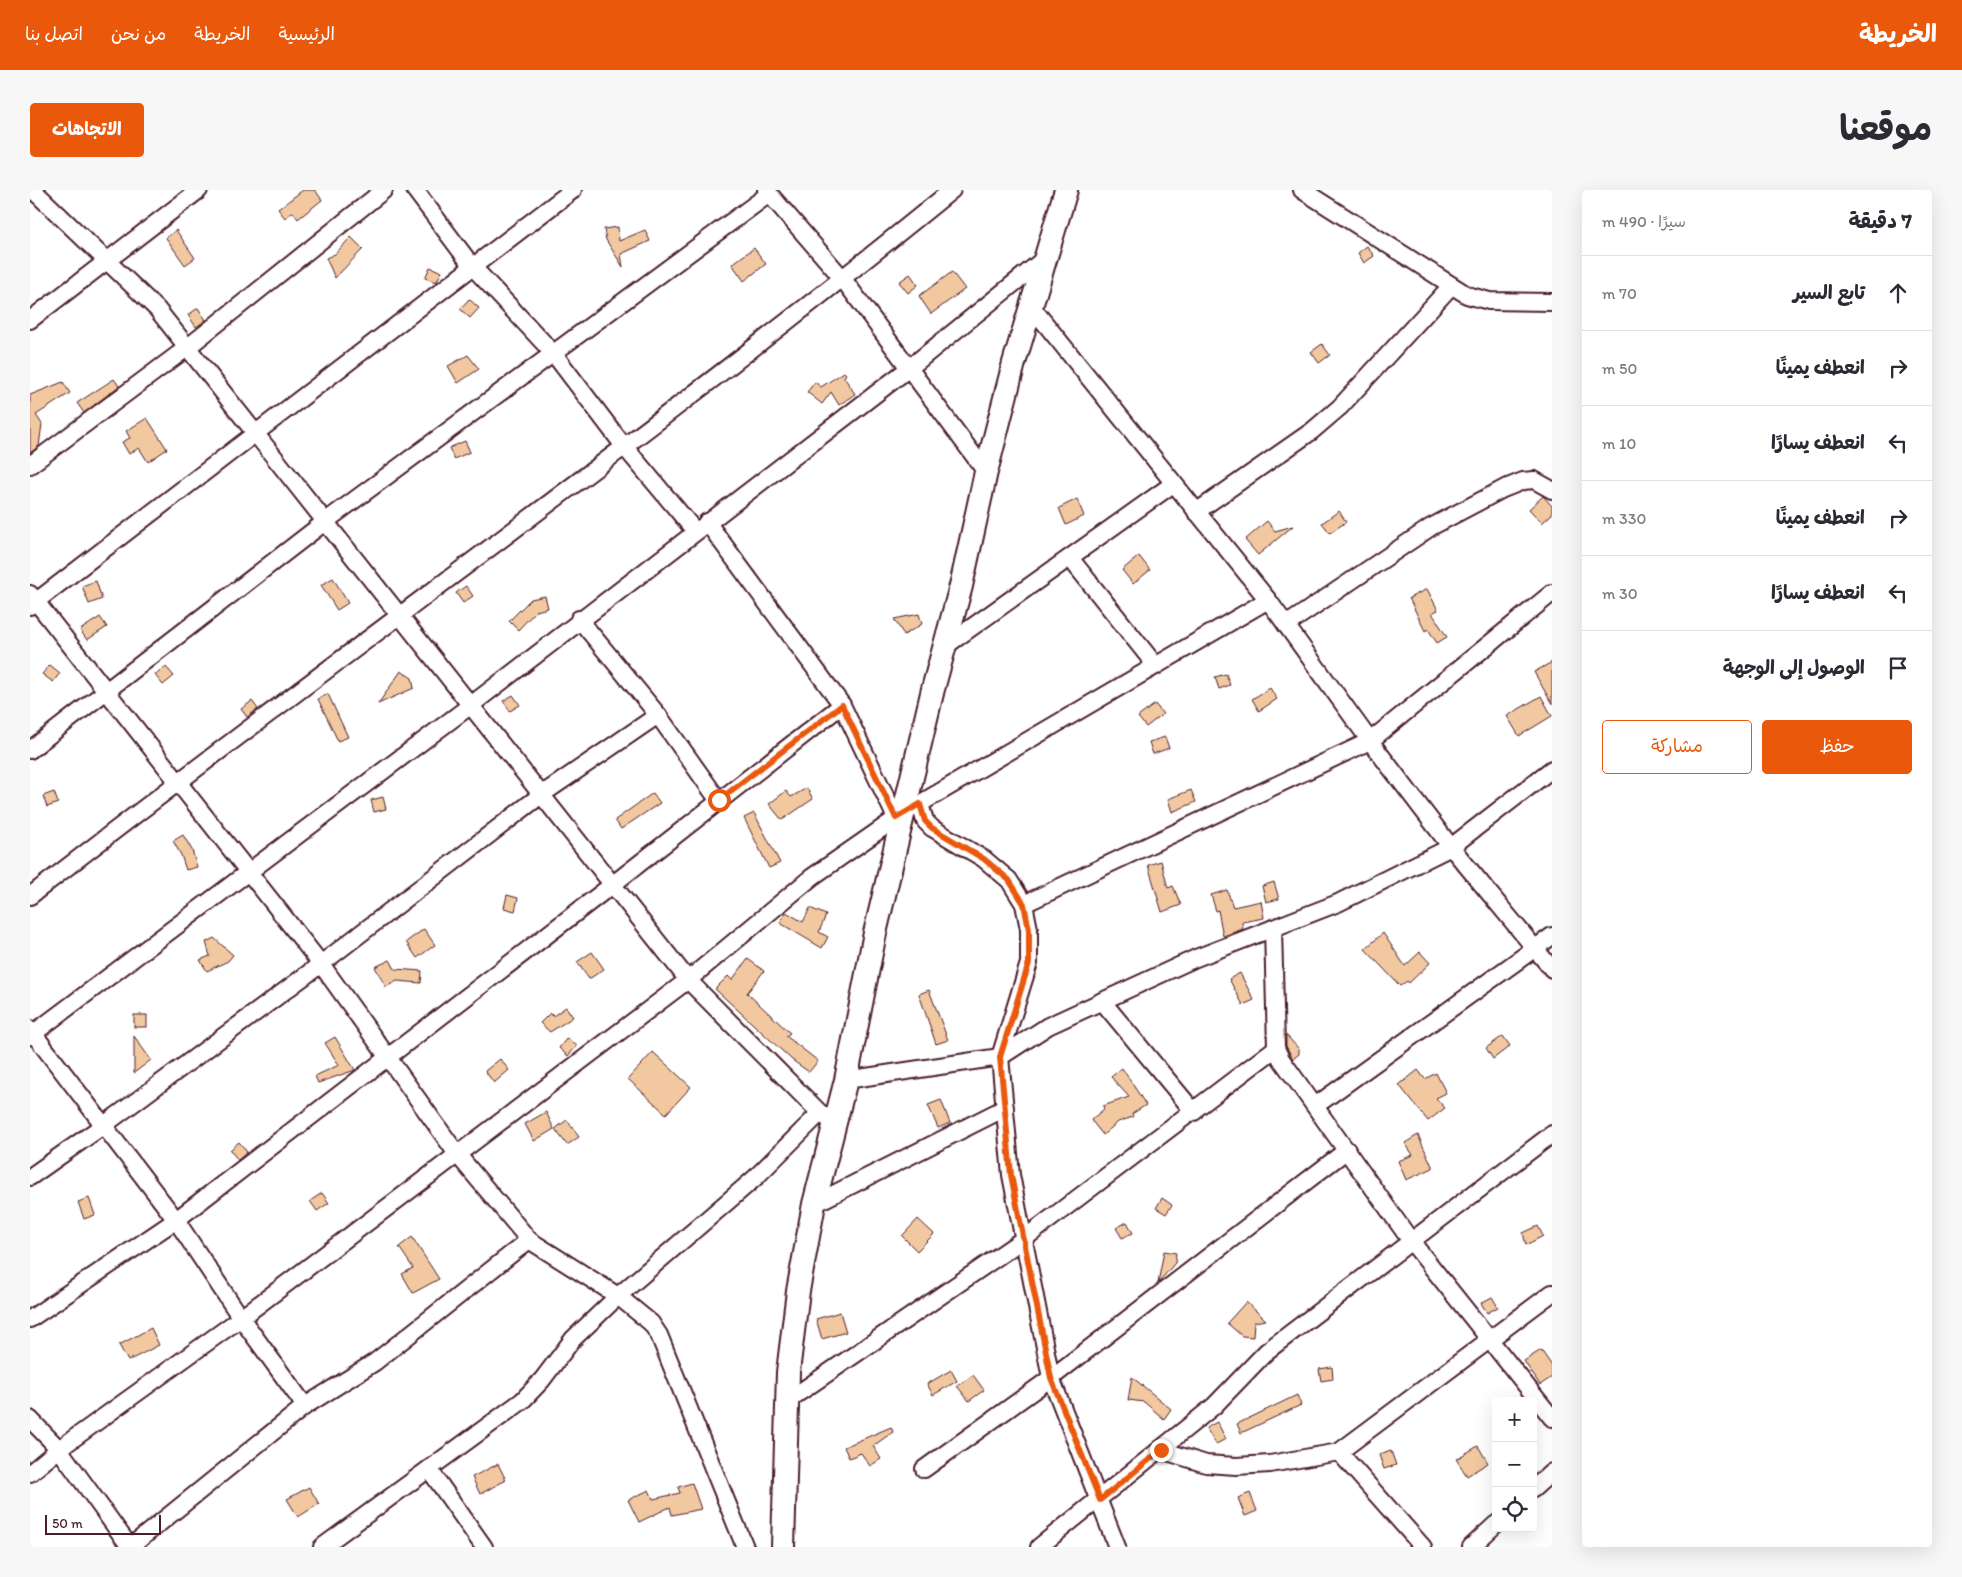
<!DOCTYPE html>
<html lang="ar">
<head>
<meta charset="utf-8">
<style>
	:root { --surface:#fff; --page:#f7f7f7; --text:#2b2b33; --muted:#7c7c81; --line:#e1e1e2; --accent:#ea580c }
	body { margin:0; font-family:Itim,"Playpen Sans Arabic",sans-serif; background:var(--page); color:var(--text); direction:rtl }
	.controls { position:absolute; right:15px; bottom:15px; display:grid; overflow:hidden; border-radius:5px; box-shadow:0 5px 20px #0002 }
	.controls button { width:45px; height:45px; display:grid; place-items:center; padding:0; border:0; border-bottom:1px solid var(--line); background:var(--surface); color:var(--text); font:25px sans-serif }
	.scale { position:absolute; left:15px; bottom:12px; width:116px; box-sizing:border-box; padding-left:5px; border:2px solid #4a1f2b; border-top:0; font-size:14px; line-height:18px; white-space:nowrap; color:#4a1f2b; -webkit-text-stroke:4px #fff; paint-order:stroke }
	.stop { position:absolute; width:15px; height:15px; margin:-11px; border:4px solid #ea580c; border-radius:50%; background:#fff }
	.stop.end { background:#ea580c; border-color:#fff; box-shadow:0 1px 5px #0008 }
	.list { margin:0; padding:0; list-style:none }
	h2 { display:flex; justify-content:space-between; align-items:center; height:65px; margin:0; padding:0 20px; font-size:21px }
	h2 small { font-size:16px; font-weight:400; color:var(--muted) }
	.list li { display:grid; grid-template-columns:32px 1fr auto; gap:15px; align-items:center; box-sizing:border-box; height:75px; padding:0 20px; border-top:1px solid var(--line) }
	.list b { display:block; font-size:19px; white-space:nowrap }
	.list em { font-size:16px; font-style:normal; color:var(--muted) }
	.actions { display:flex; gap:10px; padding:15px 20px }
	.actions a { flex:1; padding:11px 0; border:1px solid var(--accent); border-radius:5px; text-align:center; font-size:18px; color:var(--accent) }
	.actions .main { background:var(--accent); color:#fff }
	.icon { flex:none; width:28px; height:28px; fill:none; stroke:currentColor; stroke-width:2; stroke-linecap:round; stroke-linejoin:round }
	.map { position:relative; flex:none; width:1522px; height:1357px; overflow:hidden; direction:ltr; border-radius:5px }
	header { display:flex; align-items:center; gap:30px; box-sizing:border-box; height:70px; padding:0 25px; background:var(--accent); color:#fff }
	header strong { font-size:24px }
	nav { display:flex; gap:28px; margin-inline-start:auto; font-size:18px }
	.intro { display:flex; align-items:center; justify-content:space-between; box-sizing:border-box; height:120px; padding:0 30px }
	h1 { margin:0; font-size:35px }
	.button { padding:12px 22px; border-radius:5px; background:var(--accent); color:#fff; font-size:18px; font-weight:700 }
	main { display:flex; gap:30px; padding:0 30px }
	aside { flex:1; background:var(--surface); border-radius:5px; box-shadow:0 5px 20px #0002 }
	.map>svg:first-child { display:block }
	.building { fill:#f2c8a1; stroke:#4a1f2b }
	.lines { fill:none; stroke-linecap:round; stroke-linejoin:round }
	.street-casing { stroke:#4a1f2b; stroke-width:20 }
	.secondary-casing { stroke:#4a1f2b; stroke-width:26 }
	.street { stroke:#fff; stroke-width:16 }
	.secondary { stroke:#fff; stroke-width:22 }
	.route { stroke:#ea580c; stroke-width:6 }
</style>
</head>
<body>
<header>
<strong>الخريطة</strong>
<nav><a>الرئيسية</a><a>الخريطة</a><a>من نحن</a><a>اتصل بنا</a></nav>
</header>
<div class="intro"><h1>موقعنا</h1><a class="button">الاتجاهات</a></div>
<main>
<aside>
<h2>7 دقيقة<small>سيرًا · 490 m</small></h2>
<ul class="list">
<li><svg class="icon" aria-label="ahead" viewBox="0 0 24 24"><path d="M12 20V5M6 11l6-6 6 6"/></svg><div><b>تابع السير</b></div><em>70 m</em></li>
<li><svg class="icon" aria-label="right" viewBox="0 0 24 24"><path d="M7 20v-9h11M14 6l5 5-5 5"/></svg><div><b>انعطف يمينًا</b></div><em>50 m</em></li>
<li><svg class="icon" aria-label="left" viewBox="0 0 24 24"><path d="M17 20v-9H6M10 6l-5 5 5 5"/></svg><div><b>انعطف يسارًا</b></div><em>10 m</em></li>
<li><svg class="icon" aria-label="right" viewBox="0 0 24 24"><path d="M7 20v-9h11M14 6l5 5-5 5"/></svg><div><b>انعطف يمينًا</b></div><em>330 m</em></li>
<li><svg class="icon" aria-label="left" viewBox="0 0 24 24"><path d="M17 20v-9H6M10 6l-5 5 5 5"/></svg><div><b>انعطف يسارًا</b></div><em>30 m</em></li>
<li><svg class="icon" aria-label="arrive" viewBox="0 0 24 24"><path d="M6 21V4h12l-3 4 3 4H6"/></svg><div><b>الوصول إلى الوجهة</b></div></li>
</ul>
<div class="actions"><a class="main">حفظ</a><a>مشاركة</a></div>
</aside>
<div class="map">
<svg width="1522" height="1357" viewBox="0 0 1522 1357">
	<rect width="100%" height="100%" fill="#fff"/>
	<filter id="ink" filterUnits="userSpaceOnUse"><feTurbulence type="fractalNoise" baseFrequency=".02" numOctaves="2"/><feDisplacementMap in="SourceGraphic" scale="10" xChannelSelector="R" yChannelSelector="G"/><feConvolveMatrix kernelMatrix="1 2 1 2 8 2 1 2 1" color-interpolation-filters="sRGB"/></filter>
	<g filter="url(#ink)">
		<g class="building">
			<polygon points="273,0 285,0 292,10 268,29 263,22 255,28 248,19"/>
			<polygon points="588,37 589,51 615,40 620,51 591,64 593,77 576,50 574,39"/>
			<polygon points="146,40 165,68 155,75 136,48"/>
			<polygon points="321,47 333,59 305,88 296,68 305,64"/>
			<polygon points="1337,56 1344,66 1334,73 1328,63"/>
			<polygon points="724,58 736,74 714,91 702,74"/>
			<polygon points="400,77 412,82 406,92 395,88"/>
			<polygon points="922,82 935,99 901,124 889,106"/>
			<polygon points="880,84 888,95 878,103 869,92"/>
			<polygon points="439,109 449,118 440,128 430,119"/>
			<polygon points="168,118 176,130 166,137 158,125"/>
			<polygon points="1292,154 1300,165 1289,173 1281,162"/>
			<polygon points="438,165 449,179 428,193 418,176"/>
			<polygon points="814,182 816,184 814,187 825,204 809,215 801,202 792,214 777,202 785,192 791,197"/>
			<polygon points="84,189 89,196 54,223 47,213"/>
			<polygon points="33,192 40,203 6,225 12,234 9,256 0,263 0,205"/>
			<polygon points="117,228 137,259 118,272 109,258 99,264 92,252 100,248 96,241"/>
			<polygon points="435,251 440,262 424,269 419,258"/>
			<polygon points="1513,306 1522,316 1522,324 1512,333 1499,319"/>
			<polygon points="1047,309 1054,326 1036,335 1029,318"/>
			<polygon points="1309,321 1316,332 1300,343 1292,333"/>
			<polygon points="1237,331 1245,341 1263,336 1228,365 1215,350"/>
			<polygon points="1109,366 1120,380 1103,394 1092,380"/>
			<polygon points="303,388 318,413 307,420 291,395"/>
			<polygon points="66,391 72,409 59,414 52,396"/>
			<polygon points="436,396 443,406 433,413 426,403"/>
			<polygon points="1397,399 1408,420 1402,423 1417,447 1407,453 1398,439 1395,441 1379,408"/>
			<polygon points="515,406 518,418 506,421 488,440 479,431 501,409"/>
			<polygon points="889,424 892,434 874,445 864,429"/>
			<polygon points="70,427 77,437 57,450 50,440"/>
			<polygon points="1522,472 1522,514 1504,482"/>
			<polygon points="20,475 30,483 23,492 12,484"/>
			<polygon points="136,477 144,486 133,495 125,485"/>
			<polygon points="371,481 382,488 384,498 348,514"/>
			<polygon points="1196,484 1200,495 1189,499 1185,487"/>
			<polygon points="1240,498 1247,509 1229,521 1222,509"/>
			<polygon points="298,504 318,547 308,551 288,509"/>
			<polygon points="483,505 490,515 480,521 473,511"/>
			<polygon points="1511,506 1522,526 1489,546 1477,526"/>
			<polygon points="222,511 228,519 217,527 211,519"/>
			<polygon points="1125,514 1133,524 1116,537 1108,527"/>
			<polygon points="1135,547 1139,558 1123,564 1119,552"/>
			<polygon points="777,598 783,609 752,630 739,614 756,601 761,607"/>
			<polygon points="1161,600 1166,612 1142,622 1138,609"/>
			<polygon points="24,602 28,613 17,617 13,606"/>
			<polygon points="623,603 630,613 591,639 585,630"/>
			<polygon points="353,607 356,619 344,622 341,610"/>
			<polygon points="724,623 750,673 739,678 714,628"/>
			<polygon points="153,645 162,660 167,677 156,680 151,665 143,651"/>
			<polygon points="1131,671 1138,698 1143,696 1151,715 1132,722 1118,675"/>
			<polygon points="1244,692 1249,709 1236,712 1232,696"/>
			<polygon points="1197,700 1203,717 1231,711 1234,728 1212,732 1213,739 1193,746 1188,720 1186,721 1181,705"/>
			<polygon points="477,705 488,708 485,721 474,718"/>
			<polygon points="780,718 796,725 789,742 798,747 792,758 750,733 756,722 773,732"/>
			<polygon points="394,739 405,755 387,768 376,752"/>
			<polygon points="1353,743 1375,776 1390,762 1400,773 1379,793 1377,791 1370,796 1335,759"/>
			<polygon points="184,748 203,765 198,771 177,781 170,770 180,766 176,752"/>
			<polygon points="562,762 574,779 559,789 547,772"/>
			<polygon points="718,769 734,781 717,803 760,843 756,846 788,871 779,882 762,870 685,799 698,786 702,790"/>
			<polygon points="360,770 365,779 392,781 391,793 367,791 356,797 345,777"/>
			<polygon points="1210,783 1224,810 1213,815 1199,789"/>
			<polygon points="899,800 918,850 906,854 889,804"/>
			<polygon points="536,817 543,827 520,842 510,833 520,823 523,826"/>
			<rect x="104" y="825" width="13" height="12"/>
			<polygon points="1256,845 1269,859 1269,864 1263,869 1256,856"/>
			<polygon points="104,846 121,870 104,883"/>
			<polygon points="1473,846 1480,856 1463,869 1456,858"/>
			<polygon points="305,847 325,880 288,893 285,886 309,875 295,853"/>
			<polygon points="537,848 547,856 538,866 529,858"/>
			<polygon points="623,862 661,897 636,924 598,889"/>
			<polygon points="470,869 479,880 464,893 455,881"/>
			<polygon points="1092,878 1116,915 1102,924 1103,927 1088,932 1073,945 1061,930 1074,919 1073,916 1099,907 1081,887"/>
			<polygon points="1388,880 1395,889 1406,883 1416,903 1406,908 1415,918 1398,931 1369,895"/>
			<polygon points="911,910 920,933 908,938 898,915"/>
			<polygon points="516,922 524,939 504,951 495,934"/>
			<polygon points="537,930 549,947 537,955 525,939"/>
			<polygon points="1388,945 1403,978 1376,990 1368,971 1383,965 1375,953"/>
			<polygon points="209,952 217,962 208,970 200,960"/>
			<polygon points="292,1003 299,1013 287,1021 280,1011"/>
			<polygon points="59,1008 65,1025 54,1029 48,1012"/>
			<polygon points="1132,1008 1142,1015 1136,1024 1126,1018"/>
			<polygon points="888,1029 904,1044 887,1061 872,1046"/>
			<polygon points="1097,1032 1103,1043 1092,1048 1086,1038"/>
			<polygon points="1508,1036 1513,1046 1496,1055 1493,1043"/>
			<polygon points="382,1047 409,1089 383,1103 372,1084 383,1078 369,1057"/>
			<polygon points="1134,1061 1146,1063 1145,1073 1128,1093"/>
			<polygon points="1462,1107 1468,1117 1457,1123 1451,1113"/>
			<polygon points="1216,1112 1236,1130 1224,1132 1223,1147 1212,1146 1197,1133"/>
			<polygon points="810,1122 816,1142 792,1149 786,1129"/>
			<polygon points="121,1138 129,1155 98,1171 89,1155"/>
			<polygon points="1511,1160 1522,1176 1522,1187 1510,1195 1494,1171"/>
			<polygon points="1302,1177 1303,1189 1291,1191 1289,1179"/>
			<polygon points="921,1180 927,1191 903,1205 897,1194"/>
			<polygon points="943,1185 954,1200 939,1211 927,1196"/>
			<polygon points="1102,1187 1141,1219 1134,1229 1114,1212 1098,1210"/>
			<polygon points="1267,1205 1271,1215 1211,1243 1207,1234"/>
			<polygon points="1187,1232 1196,1249 1186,1254 1176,1238"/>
			<polygon points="861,1237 863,1242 843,1256 851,1269 840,1276 831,1263 819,1268 814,1257"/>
			<polygon points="1448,1256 1458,1273 1437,1286 1426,1269"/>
			<polygon points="1361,1261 1366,1275 1354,1279 1349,1265"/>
			<polygon points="468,1274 476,1290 450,1304 442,1287"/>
			<polygon points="662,1293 671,1319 642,1325 640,1317 609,1332 598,1310 619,1300 623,1309 650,1303 648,1297"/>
			<polygon points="279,1297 289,1314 268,1327 257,1309"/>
			<polygon points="1220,1303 1227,1321 1215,1326 1208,1308"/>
		</g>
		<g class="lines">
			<defs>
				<g id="street">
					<polyline points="3,0 127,119 658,790 790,923 804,933"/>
					<polyline points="385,0 442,76 524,164 593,255 665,341"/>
					<polyline points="736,0 813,89 956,282"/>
					<polyline points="1272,0 1437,105 1459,111 1522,112"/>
					<polyline points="1001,116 1238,410 1340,551 1421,657 1522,779"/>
					<polyline points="0,130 169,0"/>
					<polyline points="0,275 158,157 354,0"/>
					<polyline points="1166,322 1282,241 1310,217 1421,96"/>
					<polyline points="677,332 812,515 866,628"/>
					<polyline points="1040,368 1126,476"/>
					<polyline points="0,404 291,774 427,964 499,1050 588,1106 621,1133 629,1145 715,1357"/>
					<polyline points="0,416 543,0"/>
					<polyline points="549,429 628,525 689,611"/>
					<polyline points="1256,435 1401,337 1473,299 1493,291 1504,290 1522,300"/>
					<polyline points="914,457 1143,294"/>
					<polyline points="0,560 296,331 739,4"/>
					<polyline points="890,614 895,631 902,638 954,669 979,690 994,714 999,739 999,773 970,867 981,985 1021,1188 1087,1357"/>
					<path d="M0,706c305,-238 622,-461 922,-706"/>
					<polyline points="994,714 1340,551 1522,403"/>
					<polyline points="1243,738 1246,858 1251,869 1381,1051 1522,1228"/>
					<polyline points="1072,811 1164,922"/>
					<polyline points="0,839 146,1030 211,1128 275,1216"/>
					<polyline points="0,846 441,515 878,179 1014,69"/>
					<polyline points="816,890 970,867 1018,836 1166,768 1308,713 1421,657 1522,579"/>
					<polyline points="1285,916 1522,746"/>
					<polyline points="0,987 74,935 291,774 511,605 628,525"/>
					<polyline points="784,1014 975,918"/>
					<polyline points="0,1129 146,1030 582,695 812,515"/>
					<polyline points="757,1211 995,1048 1246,858"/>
					<polyline points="0,1229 29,1259 100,1357"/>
					<polyline points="1131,1260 1176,1274 1206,1276 1240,1274 1309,1262 1522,1103"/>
					<polyline points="1309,1262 1393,1357"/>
					<polyline points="399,1279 454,1357"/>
					<polyline points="894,1279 1021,1188 1317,960"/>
					<polyline points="0,1283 29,1259 211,1128 658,790 782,687 874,623 1238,410"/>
					<polyline points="1503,1299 1522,1282"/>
					<polyline points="100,1357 275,1216 345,1172 499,1050"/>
					<polyline points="292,1357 492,1211 512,1190 543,1149 588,1106 725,988 790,923"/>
					<polyline points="1009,1357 1184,1216 1237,1161 1522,944"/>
					<polyline points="1441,1357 1466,1334"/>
				</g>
				<polyline id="secondary" points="753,1357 758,1182 768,1101 784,1014 816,890 845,743 903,499 931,396 956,282 984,173 1036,0"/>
			</defs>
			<use href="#street" class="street-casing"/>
			<use href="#secondary" class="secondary-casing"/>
			<use href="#street" class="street"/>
			<use href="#secondary" class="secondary"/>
		</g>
	</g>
	<g class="lines" filter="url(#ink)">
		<polyline class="route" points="689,610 812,515 866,628 890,614 895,631 902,638 954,669 979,690 994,714 999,740 999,773 970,867 981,985 1021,1188 1070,1310 1131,1260"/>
	</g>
</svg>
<div class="controls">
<button>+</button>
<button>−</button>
<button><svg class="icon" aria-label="locate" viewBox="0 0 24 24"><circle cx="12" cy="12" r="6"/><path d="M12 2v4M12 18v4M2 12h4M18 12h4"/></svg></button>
</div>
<div class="scale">50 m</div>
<div class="stop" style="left:689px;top:610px"></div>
<div class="stop end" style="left:1131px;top:1260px"></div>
</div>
</main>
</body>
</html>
